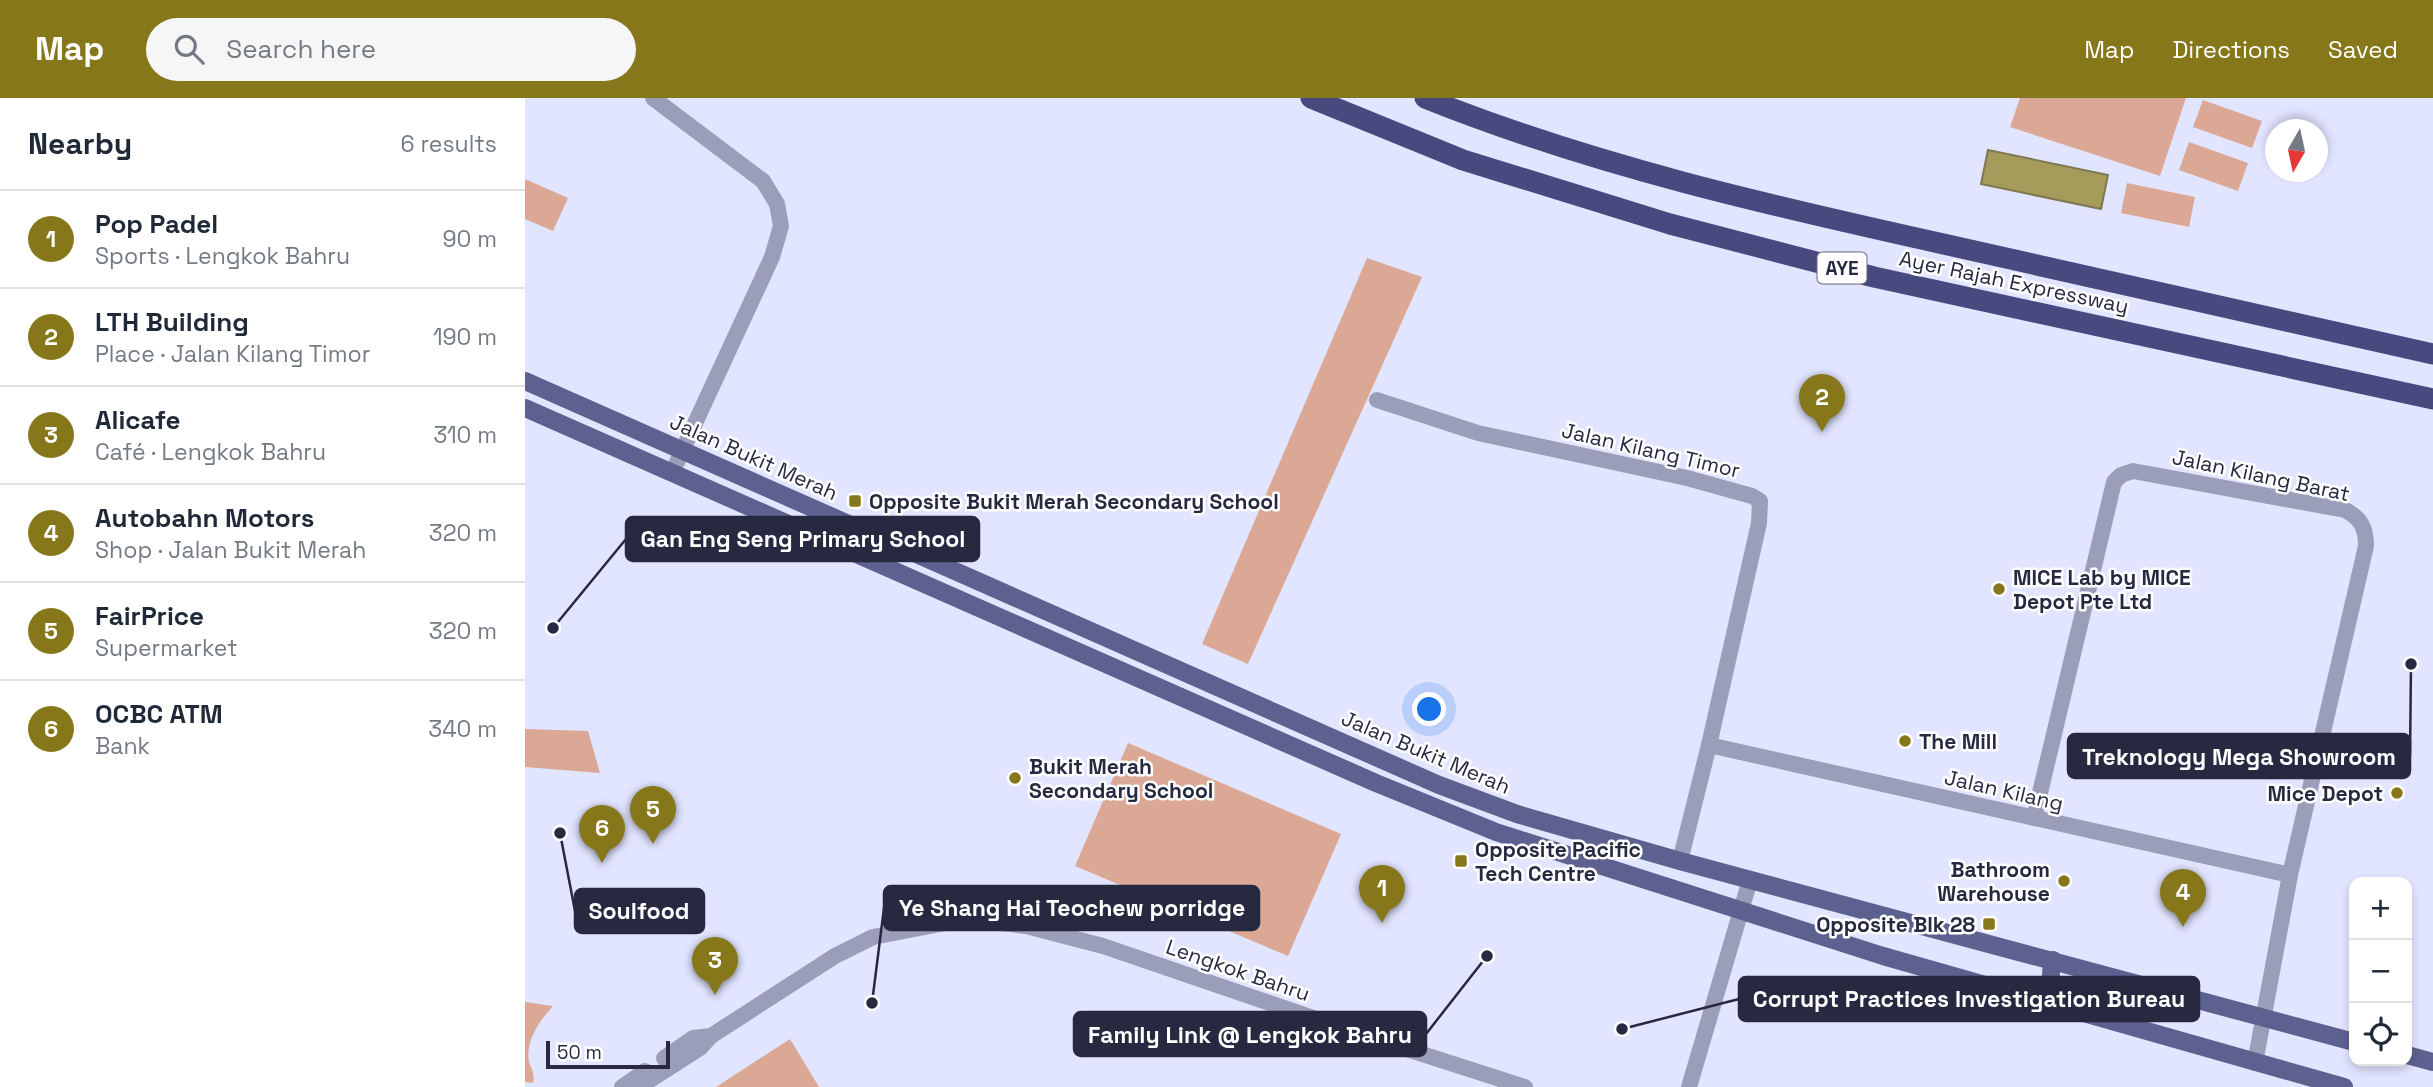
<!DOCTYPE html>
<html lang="en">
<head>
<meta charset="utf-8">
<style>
	:root { --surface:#fff; --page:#f6f6f7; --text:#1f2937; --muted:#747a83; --line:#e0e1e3; --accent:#85771a }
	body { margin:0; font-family:"Space Grotesk",sans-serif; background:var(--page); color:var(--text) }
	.controls { position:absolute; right:21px; bottom:21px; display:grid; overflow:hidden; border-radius:14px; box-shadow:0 4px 10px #0003 }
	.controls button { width:63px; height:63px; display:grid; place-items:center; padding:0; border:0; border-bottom:2px solid var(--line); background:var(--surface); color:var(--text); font:35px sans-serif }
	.compass { position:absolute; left:1740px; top:21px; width:63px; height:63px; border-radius:50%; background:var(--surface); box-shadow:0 4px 10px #0003; rotate:189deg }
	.scale { position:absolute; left:21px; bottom:18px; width:124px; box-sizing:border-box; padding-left:7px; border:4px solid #272941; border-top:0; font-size:19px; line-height:24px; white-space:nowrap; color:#272941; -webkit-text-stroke:5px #fff; paint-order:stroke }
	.you { position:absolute; left:905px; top:612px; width:24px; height:24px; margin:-18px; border:5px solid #fff; border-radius:50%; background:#1a73e8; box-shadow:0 0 0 10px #1a73e833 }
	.badge { display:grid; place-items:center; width:46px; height:46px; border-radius:50%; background:var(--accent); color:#fff; font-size:23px; font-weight:700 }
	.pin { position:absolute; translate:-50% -58px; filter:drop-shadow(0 2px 4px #0008) }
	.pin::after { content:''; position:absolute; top:37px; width:24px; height:21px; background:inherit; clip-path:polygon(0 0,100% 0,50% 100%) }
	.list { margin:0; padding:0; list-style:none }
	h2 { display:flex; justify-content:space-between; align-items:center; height:91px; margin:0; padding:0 28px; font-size:30px }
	h2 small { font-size:23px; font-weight:400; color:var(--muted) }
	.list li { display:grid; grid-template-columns:46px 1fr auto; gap:21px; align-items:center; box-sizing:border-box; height:98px; padding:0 28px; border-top:2px solid var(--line) }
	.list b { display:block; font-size:26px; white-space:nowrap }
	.list p { margin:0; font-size:23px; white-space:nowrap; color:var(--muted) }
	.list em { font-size:23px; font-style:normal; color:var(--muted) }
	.icon { flex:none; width:38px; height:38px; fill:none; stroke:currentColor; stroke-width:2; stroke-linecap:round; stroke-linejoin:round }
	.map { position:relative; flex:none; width:1908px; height:989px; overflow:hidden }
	header { display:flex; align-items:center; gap:42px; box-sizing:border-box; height:98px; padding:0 35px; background:var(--accent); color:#fff }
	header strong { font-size:33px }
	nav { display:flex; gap:38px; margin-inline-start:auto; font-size:24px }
	.search { width:490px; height:63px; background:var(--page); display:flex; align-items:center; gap:18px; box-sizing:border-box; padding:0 24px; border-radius:38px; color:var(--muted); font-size:26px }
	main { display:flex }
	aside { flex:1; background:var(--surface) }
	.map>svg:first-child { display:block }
	.green { fill:#dba896 }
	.water { fill:#a59b5a; stroke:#7f7952; stroke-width:2 }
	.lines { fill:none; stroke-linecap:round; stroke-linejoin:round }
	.street { stroke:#9b9eb9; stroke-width:16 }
	.primary { stroke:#5d618f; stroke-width:18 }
	.highway { stroke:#484a7f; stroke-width:21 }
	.poi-dot { fill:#85771a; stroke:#fff; stroke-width:2.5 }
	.labels { text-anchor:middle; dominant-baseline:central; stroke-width:5; stroke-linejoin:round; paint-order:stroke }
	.shield { fill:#fff; stroke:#68697a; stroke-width:2 }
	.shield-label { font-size:19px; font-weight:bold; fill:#272941 }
	.street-label { font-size:21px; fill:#272941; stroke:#fff }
	.poi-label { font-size:21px; font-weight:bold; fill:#272941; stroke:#fff; text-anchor:start }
	.leader { fill:none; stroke:#272941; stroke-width:2.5 }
	.callout-dot { fill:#272941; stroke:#fff; stroke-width:2.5 }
	.callout { fill:#272941; stroke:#272941; stroke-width:2.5 }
	.callout-label { font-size:23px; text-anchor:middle; font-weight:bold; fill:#fff }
</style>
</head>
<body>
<header>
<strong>Map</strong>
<div class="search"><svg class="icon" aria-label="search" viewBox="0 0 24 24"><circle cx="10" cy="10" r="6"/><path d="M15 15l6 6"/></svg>Search here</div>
<nav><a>Map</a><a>Directions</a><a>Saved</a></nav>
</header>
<main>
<aside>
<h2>Nearby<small>6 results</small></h2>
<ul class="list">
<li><span class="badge">1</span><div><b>Pop Padel</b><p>Sports · Lengkok Bahru</p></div><em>90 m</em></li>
<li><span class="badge">2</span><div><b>LTH Building</b><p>Place · Jalan Kilang Timor</p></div><em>190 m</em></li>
<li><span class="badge">3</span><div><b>Alicafe</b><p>Café · Lengkok Bahru</p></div><em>310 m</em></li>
<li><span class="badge">4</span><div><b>Autobahn Motors</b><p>Shop · Jalan Bukit Merah</p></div><em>320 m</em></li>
<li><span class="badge">5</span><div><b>FairPrice</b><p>Supermarket</p></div><em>320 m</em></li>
<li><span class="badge">6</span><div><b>OCBC ATM</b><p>Bank</p></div><em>340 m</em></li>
</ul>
</aside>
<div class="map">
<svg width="1908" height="989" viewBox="0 0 1908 989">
	<rect width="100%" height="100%" fill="#e2e5ff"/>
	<g class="green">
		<polygon points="1495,0 1661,0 1635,78 1485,29"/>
		<polygon points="1678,2 1737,23 1727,50 1668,29"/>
		<polygon points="1664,44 1723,65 1713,93 1654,72"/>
		<polygon points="0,81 43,100 28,133 0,121"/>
		<polygon points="1602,85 1670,99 1664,129 1596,115"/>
		<polygon points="842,160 897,179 723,566 677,546"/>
		<polygon points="0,631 63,633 75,675 0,669"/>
		<polygon points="603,645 816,736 763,858 550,768"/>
		<path d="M0,904l28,4c-13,14 -28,35 -24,56 3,8 6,12 4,21l-8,-1z"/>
		<polygon points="265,941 294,989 191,989"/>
	</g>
	<polygon class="water" points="1463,52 1583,77 1576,111 1456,86"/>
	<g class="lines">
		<g class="street">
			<polyline points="128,0 238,83 252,106 256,128 247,159 147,375"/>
			<polyline points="852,302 953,335 1162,380 1227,398 1235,403 1234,425 1184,647 1155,763"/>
			<polyline points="1184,647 1765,777"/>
			<path d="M1509,720l80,-336 7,-7 12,-4 212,39c16,8 21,18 21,36l-76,329 -35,188"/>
			<polyline points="139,960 168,940 186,938"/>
			<polyline points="97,989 120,973"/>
			<polyline points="114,989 175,950 186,938 310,858 348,839 426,824 467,824 501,828 578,848 841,938 1000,989"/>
			<polyline points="1164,989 1225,782"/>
		</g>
		<g class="primary">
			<polyline points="0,283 914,687 992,716 1155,763 1829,944"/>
			<polyline points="0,310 851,685 971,734 1358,858 1819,989"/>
			<path d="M1528,862c-5,19 -1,37 17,46"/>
			<polyline points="1882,957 1908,964"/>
		</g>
		<g class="highway">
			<polyline points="786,0 938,62 1145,126 1349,179 1908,301"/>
			<path d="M900,0c169,68 347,108 523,147 162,36 323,73 485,109"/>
		</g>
	</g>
	<g class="poi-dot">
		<rect x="323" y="396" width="14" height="14" rx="3.5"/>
		<circle cx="1474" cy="491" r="7"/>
		<circle cx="1380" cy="643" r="7"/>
		<circle cx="490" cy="680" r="7"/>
		<circle cx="1872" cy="695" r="7"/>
		<rect x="929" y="756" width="14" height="14" rx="3.5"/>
		<circle cx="1539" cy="783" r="7"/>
		<rect x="1457" y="819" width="14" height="14" rx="3.5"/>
	</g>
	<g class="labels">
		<rect class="shield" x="1292.5" y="154.5" width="49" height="31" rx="5"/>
		<g class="shield-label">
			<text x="1317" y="170">AYE</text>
		</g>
		<g class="street-label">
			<text transform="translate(1489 184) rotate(12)">Ayer Rajah Expressway</text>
			<text transform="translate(1126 352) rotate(13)">Jalan Kilang Timor</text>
			<text transform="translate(229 359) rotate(24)">Jalan Bukit Merah</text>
			<text transform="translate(1736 377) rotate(12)">Jalan Kilang Barat</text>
			<text transform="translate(901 654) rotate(23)">Jalan Bukit Merah</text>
			<text transform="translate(1479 692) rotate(13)">Jalan Kilang</text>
			<text transform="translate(713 872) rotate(19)">Lengkok Bahru</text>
		</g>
		<g class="poi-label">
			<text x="344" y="403">Opposite Bukit Merah Secondary School</text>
			<text x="1488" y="479">MICE Lab by MICE<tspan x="1488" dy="24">Depot Pte Ltd</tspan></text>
			<text x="1394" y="643">The Mill</text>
			<text x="504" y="668">Bukit Merah<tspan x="504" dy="24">Secondary School</tspan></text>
			<text x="1858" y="695" text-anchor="end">Mice Depot</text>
			<text x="950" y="751">Opposite Pacific<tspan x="950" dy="24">Tech Centre</tspan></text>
			<text x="1525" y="771" text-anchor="end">Bathroom<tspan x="1525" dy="24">Warehouse</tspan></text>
			<text x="1450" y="826" text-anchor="end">Opposite Blk 28</text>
		</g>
	</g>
	<path class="leader" d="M28 530L101 441M1886 566L1885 658M347 905L359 810M35 735L50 813M1097 931L1214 901M962 858L901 936"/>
	<g class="callout-dot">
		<circle cx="28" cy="530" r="7"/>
		<circle cx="1886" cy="566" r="7"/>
		<circle cx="347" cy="905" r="7"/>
		<circle cx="35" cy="735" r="7"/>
		<circle cx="1097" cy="931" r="7"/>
		<circle cx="962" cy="858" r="7"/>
	</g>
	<g class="callout">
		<rect x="101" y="419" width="353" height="44" rx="7"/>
		<rect x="1543" y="636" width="342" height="44" rx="7"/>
		<rect x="359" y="788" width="375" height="44" rx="7"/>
		<rect x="50" y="791" width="129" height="44" rx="7"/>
		<rect x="1214" y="879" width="460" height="44" rx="7"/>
		<rect x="549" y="914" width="352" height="44" rx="7"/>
	</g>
	<g class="callout-label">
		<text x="278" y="449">Gan Eng Seng Primary School</text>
		<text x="1714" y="667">Treknology Mega Showroom</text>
		<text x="547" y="818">Ye Shang Hai Teochew porridge</text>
		<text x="114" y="821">Soulfood</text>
		<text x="1444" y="909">Corrupt Practices Investigation Bureau</text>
		<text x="725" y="945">Family Link @ Lengkok Bahru</text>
	</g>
</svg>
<div class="controls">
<button>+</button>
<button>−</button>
<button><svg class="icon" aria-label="locate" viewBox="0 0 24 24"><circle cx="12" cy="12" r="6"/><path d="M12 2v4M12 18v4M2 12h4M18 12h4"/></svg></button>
</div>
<svg class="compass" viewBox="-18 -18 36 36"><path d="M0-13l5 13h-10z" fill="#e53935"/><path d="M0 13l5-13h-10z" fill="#747a83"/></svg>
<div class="scale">50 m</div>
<div class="you"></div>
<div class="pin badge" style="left:857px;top:825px">1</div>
<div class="pin badge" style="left:1297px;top:334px">2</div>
<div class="pin badge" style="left:190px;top:897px">3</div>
<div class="pin badge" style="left:1658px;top:829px">4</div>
<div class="pin badge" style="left:128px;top:746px">5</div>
<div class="pin badge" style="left:77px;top:765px">6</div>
</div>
</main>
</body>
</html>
